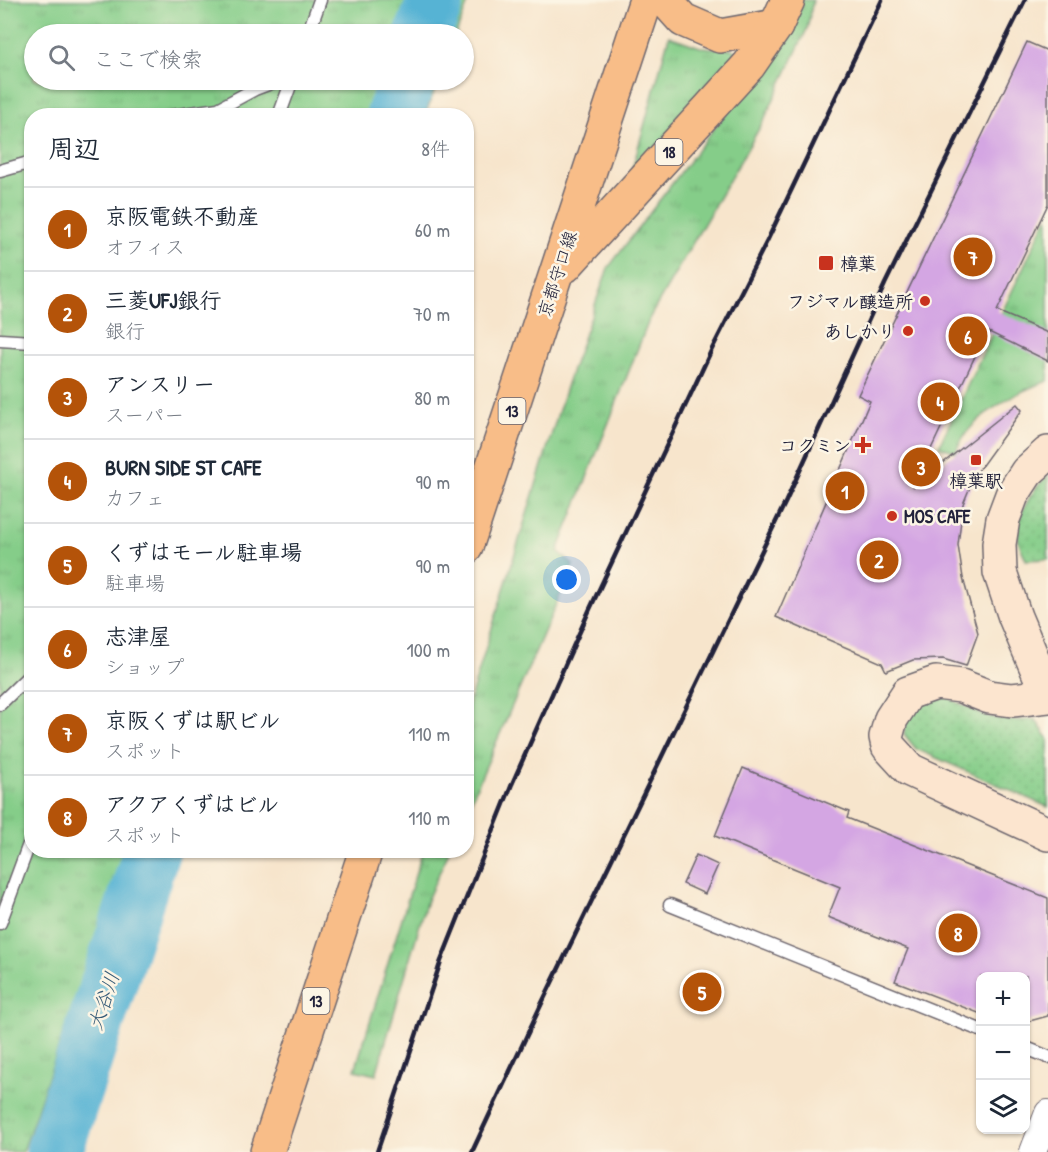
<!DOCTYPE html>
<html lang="ja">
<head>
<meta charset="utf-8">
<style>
	:root { --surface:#fff; --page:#f6f6f7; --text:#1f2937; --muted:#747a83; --line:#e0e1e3; --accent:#b45309 }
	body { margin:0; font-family:"Patrick Hand","Klee One",sans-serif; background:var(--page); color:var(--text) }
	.controls { position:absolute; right:18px; bottom:18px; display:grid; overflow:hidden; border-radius:12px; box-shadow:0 2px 4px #0004 }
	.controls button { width:54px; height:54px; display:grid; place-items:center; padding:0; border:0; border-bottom:2px solid var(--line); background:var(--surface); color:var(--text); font:30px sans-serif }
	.you { position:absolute; left:567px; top:580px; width:21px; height:21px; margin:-15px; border:4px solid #fff; border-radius:50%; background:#1a73e8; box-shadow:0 0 0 9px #1a73e833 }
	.badge { display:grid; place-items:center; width:39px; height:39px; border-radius:50%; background:var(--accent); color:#fff; font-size:20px; font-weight:700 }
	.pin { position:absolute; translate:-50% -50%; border:3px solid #fff; box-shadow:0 2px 6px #0006 }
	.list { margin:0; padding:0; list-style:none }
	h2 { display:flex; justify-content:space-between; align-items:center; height:78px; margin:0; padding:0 24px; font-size:26px }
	h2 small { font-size:20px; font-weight:400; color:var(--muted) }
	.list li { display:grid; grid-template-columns:39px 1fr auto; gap:18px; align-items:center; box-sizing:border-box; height:84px; padding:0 24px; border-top:2px solid var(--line) }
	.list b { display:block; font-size:22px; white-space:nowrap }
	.list p { margin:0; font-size:20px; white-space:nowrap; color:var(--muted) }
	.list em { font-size:20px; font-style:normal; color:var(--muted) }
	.icon { flex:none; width:33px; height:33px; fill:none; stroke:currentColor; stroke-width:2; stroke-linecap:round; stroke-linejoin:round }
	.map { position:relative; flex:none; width:1048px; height:1152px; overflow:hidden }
	.search { position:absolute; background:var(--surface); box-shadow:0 2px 4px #0004; left:24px; top:24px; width:450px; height:66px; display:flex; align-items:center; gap:15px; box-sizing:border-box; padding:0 21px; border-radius:33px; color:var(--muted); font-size:22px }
	.panel { position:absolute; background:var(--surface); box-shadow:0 2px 4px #0004; left:24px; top:108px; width:450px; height:750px; border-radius:24px }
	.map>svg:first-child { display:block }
	.grass { fill:url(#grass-tufts); stroke:#547862; stroke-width:1.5 }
	.garden { fill:url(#garden-dots); stroke:#547862; stroke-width:1.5 }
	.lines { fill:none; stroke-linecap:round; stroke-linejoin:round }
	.river { stroke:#56b3d4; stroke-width:57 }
	.building { fill:#d4a6e3 }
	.lane-casing { stroke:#6d666e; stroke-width:15 }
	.street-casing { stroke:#6d666e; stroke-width:28 }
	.secondary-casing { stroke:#6d666e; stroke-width:36 }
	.primary-casing { stroke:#6d666e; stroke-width:36 }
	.lane { stroke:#fff; stroke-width:12 }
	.street { stroke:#fff; stroke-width:26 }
	.secondary { stroke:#fce5cf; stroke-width:33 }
	.primary { stroke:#f8bd88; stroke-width:33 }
	.rail { stroke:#22223b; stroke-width:4.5 }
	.poi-dot { fill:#c8321e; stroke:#fcf5e5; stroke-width:2 }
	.labels { text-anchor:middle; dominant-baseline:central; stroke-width:5; stroke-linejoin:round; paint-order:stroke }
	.shield { fill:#fcf5e5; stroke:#63616e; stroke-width:1.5 }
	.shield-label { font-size:16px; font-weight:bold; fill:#22223b }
	.poi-label { font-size:18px; font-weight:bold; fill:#22223b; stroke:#fcf5e5; text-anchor:end }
	.street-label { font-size:18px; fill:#22223b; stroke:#fcf5e5 }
	.water-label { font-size:20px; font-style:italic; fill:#375c78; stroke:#fcf5e5 }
</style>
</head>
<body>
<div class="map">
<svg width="1048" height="1152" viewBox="0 0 1048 1152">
	<defs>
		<pattern id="grass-tufts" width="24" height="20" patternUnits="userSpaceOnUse" patternTransform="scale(1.5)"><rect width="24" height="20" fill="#85cd89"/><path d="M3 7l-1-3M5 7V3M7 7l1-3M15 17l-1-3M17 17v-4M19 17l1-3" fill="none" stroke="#73b077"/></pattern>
		<pattern id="garden-dots" width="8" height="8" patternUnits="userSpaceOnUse" patternTransform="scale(1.5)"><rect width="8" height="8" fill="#85cd89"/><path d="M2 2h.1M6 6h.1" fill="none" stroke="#73b077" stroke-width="1.8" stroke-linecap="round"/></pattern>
	</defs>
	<rect width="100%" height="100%" fill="#fcf5e5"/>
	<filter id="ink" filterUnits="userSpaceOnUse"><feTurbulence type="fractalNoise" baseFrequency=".0167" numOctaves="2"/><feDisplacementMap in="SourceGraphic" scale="12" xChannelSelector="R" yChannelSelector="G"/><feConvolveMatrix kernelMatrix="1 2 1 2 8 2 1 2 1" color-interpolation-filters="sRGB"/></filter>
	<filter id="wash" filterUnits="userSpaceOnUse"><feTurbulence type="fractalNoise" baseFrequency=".008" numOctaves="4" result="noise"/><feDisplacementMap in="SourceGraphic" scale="24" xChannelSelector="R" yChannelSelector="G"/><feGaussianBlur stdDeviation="1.35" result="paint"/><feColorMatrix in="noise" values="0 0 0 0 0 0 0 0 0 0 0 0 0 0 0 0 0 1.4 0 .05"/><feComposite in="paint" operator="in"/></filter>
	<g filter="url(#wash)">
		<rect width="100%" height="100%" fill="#f7e5cc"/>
		<g class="grass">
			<polygon points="0,0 469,0 456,34 34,34 34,80 439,80 425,115 32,116 32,850 125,851 23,1152 0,1152"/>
			<polygon points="802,0 813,0 807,29 763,122 651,315 558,551 573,565 467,810 467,709 567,384 608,268 791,27"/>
			<polygon points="669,36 700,47 731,49 739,53 630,177"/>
			<path d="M1048,215v166c-31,10 -82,38 -92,71l-17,-6z"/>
			<polygon points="423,850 449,851 427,900 376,1075 355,1070"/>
		</g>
		<g class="garden">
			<path d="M1048,475v84l-22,1c-2,-6 -6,-12 -7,-18 -6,-23 13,-52 29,-67z"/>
			<path d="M947,697c32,16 49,28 88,22l13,19v69l-132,-58 -12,-15 2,-15 9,-15z"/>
		</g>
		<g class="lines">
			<g class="river">
				<polyline points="423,34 436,0"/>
				<polyline points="394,116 407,80"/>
				<polyline points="54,1152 152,850"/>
			</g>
		</g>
		<g id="blocks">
			<g class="building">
				<polygon points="1027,42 1048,51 1048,204 997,311 1048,333 1048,361 987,331 913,487 1017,404 1022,410 975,475 963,504 958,545 963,578 978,633 966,666 943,659 913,660 886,671 882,663 776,617 870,401 858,395"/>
				<polygon points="743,768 849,812 847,818 1048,898 1048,1016 1026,1022 1026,976 981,976 981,1014 895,981 908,949 828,917 840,887 715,836"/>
				<polygon points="696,855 718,865 705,894 683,884"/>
			</g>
		</g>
	</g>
	<g filter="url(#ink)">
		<use href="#blocks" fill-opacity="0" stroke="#6d666e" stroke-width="1.5"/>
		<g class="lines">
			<defs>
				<g id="lane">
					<polyline points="308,34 320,0"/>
					<polyline points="171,116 218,109 255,89 279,80"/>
					<polyline points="279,116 292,80"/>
					<polyline points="0,171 32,162"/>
					<polyline points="0,340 32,342"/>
					<polyline points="0,704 32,673"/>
					<polyline points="670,905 980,1030"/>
					<polyline points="0,923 32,836"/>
					<polyline points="1026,1048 1048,1057"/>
				</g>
				<polyline id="street" points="1033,1152 1048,1113"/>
				<g id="secondary">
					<polyline points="1048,453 1027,472 1012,495 1003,519 999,544 1000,572 1015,617 1048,695"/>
					<polyline points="1048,696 1012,700 989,697 961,686 936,683 908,693 891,719 886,737 888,746 910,770 1048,834"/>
				</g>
				<g id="primary">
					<polyline points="665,0 683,20 720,36 776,26"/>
					<polyline points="565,266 749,65 776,26 788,0"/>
					<polyline points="466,547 646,0"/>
					<polyline points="267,1152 366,850"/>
				</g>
			</defs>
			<use href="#lane" class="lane-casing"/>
			<use href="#street" class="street-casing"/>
			<use href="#secondary" class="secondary-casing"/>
			<use href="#primary" class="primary-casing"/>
			<use href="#lane" class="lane"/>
			<use href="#street" class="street"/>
			<use href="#secondary" class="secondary"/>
			<use href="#primary" class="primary"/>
			<g class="rail">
				<polyline points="377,1152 441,961 512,784 589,611 711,351 767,241 882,0"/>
				<polyline points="472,1152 541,1005 786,501 885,284 1025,0"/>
			</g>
		</g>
	</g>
	<g class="poi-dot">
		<rect x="818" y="255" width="16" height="16" rx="3"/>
		<circle cx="925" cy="301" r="6"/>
		<circle cx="908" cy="331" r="6"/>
		<path d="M860 436h6v6h6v6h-6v6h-6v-6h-6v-6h6z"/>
		<rect x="970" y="454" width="12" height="12" rx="3"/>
		<circle cx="892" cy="516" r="6"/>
	</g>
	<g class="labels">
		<g class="shield">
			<rect x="655.5" y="139" width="27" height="26" rx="4.5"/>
			<rect x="498.5" y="398" width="27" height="26" rx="4.5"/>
			<rect x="302.5" y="988" width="27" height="26" rx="4.5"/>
		</g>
		<g class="shield-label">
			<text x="669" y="152">18</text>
			<text x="512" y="411">13</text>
			<text x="316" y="1001">13</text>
		</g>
		<g class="poi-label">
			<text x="840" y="263" text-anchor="start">樟葉</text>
			<text x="913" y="301">フジマル醸造所</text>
			<text x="896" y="331">あしかり</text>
			<text x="851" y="445">コクミン</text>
			<text x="976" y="480" text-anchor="middle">樟葉駅</text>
			<text x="904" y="516" text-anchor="start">MOS CAFE</text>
		</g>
		<g class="street-label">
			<text transform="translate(557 274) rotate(-72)">京都守口線</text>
		</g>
		<g class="water-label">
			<text transform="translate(103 1001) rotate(-72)">大谷川</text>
		</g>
	</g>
</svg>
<div class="controls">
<button>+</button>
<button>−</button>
<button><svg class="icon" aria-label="layers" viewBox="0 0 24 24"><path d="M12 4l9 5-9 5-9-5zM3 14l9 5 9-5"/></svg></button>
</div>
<div class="you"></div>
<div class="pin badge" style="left:845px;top:491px">1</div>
<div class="pin badge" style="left:879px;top:560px">2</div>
<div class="pin badge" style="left:921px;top:467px">3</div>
<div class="pin badge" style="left:940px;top:402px">4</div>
<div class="pin badge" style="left:702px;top:992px">5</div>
<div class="pin badge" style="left:968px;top:336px">6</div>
<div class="pin badge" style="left:973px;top:257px">7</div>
<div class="pin badge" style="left:958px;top:933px">8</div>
<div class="search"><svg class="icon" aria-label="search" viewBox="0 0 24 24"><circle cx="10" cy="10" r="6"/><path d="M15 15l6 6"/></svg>ここで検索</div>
<section class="panel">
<h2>周辺<small>8件</small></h2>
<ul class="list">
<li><span class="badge">1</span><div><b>京阪電鉄不動産</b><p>オフィス</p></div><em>60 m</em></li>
<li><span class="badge">2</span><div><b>三菱UFJ銀行</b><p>銀行</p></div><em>70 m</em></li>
<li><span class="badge">3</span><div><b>アンスリー</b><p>スーパー</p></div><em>80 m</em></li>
<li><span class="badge">4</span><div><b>BURN SIDE ST CAFE</b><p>カフェ</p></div><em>90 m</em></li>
<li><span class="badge">5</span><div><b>くずはモール駐車場</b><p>駐車場</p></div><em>90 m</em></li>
<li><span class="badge">6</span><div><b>志津屋</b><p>ショップ</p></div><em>100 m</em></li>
<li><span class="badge">7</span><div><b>京阪くずは駅ビル</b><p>スポット</p></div><em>110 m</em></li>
<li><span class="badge">8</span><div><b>アクアくずはビル</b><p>スポット</p></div><em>110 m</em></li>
</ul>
</section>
</div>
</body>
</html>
